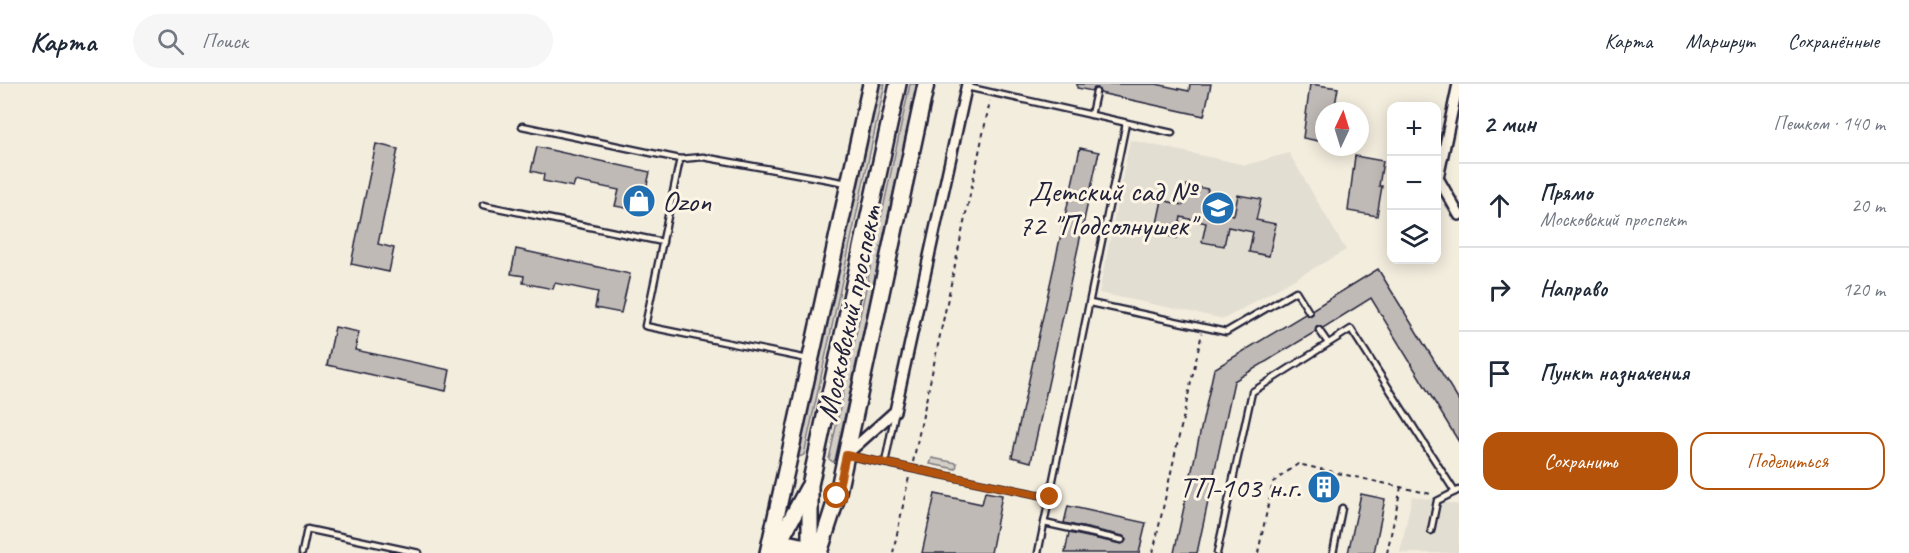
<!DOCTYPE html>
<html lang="ru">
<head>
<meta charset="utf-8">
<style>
	:root { --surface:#fff; --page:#f6f6f7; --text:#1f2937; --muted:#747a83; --line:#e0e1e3; --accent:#b45309 }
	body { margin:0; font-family:Caveat,sans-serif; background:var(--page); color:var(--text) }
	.controls { position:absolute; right:18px; top:18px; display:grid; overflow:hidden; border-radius:12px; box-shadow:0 3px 15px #0003 }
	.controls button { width:54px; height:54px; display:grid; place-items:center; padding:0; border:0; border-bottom:2px solid var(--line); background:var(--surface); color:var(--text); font:30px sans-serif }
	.compass { position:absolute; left:1315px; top:18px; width:54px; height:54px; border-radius:50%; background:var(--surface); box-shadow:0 3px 15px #0003; rotate:4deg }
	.stop { position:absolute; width:18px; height:18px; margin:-14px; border:4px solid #b45309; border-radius:50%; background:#fff }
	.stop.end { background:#b45309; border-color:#fff; box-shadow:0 2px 6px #0008 }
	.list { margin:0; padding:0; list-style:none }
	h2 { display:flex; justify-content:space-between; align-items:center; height:78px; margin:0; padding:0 24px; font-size:26px }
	h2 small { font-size:20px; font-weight:400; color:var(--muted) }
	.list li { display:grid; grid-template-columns:39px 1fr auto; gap:18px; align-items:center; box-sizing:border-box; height:84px; padding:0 24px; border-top:2px solid var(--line) }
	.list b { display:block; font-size:22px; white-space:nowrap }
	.list p { margin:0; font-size:20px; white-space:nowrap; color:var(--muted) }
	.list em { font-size:20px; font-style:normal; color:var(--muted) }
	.actions { display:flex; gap:12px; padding:18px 24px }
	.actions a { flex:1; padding:14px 0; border:2px solid var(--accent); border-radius:18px; text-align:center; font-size:21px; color:var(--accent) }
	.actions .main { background:var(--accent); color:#fff }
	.icon { flex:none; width:33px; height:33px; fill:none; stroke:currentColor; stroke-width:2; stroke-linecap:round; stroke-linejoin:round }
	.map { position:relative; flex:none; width:1459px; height:469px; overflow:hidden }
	header { display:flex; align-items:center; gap:36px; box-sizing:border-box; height:84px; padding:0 30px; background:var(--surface); border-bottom:2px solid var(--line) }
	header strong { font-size:28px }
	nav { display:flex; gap:33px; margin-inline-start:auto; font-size:21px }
	.search { width:420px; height:54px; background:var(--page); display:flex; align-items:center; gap:15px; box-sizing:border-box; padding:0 21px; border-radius:33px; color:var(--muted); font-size:22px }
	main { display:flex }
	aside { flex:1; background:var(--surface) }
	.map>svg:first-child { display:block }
	.built { fill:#e3ded2 }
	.green { fill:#d4cfc6; stroke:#7b7880; stroke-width:1.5 }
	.building { fill:#bfbab6; stroke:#22223b; stroke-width:1.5 }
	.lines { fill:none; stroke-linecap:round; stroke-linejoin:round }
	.service-casing { stroke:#22223b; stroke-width:9 }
	.minor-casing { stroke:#22223b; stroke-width:14 }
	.primary-casing { stroke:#22223b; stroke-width:20 }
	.path { stroke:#22223b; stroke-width:2; stroke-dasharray:4.5 4.5; stroke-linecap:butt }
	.service { stroke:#fcf5e5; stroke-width:4.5 }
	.minor { stroke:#fcf5e5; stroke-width:9 }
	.primary { stroke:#fcf5e5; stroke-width:15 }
	.route { stroke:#b45309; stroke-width:8 }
	.labels { text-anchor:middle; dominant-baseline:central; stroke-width:6; stroke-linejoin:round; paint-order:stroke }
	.poi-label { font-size:30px; fill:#22223b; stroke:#fcf5e5; text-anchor:end }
	.street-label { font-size:30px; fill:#22223b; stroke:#fcf5e5 }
</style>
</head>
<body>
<header>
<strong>Карта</strong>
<div class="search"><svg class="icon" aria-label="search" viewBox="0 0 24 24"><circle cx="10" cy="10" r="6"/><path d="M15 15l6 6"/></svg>Поиск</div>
<nav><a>Карта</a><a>Маршрут</a><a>Сохранённые</a></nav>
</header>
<main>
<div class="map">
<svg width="1459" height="469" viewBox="0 0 1459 469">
	<rect width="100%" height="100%" fill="#f3edde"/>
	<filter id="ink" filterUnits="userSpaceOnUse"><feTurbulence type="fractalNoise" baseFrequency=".0167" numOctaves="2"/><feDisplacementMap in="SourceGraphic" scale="12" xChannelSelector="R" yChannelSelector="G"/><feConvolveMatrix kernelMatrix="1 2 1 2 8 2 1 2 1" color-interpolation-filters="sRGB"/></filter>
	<g filter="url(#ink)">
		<g class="built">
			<polygon points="1130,56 1246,81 1289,69 1346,166 1224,235 1099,209"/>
			<polygon points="1412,412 1459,421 1459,469 1400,469"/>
		</g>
		<g class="green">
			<polygon points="879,0 885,0 804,371 799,373 798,370"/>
			<polygon points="910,0 917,0 835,376 833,378 829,375"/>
			<polygon points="932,374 957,379 956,385 930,380"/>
		</g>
		<g class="building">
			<polygon points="1077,0 1156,0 1189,7 1190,0 1211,0 1204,32 1100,9 1098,4 1094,4 1092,7 1077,4"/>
			<polygon points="1310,0 1338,4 1334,27 1324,27 1324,58 1303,54"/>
			<polygon points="376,60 398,65 378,160 394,164 389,188 351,180"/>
			<polygon points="537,63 650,88 641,127 615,122 619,106 575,97 573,103 543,97 544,90 531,87"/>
			<polygon points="1080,64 1099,68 1031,378 1012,373"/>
			<polygon points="1355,72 1383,77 1379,102 1382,102 1377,132 1348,127"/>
			<polygon points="1187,101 1208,105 1204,124 1234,131 1238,111 1261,115 1256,136 1276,140 1269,172 1249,168 1253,148 1228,143 1224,162 1202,158 1206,139 1181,133 1177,154 1155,149 1162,116 1183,121"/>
			<polygon points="516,165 630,190 621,229 595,224 598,208 555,199 553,205 523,199 524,192 511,190"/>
			<polygon points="1378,185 1459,317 1459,358 1371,214 1323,244 1317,242 1315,248 1234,297 1197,469 1174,469 1214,285 1305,230 1311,232 1313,230 1313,225"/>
			<polygon points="335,243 359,248 355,266 450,286 446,307 327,281"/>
			<polygon points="1316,396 1334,399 1331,411 1314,407"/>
			<polygon points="985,408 1002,411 991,469 922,469 935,410 982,420"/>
			<polygon points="1361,410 1385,415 1374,469 1348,469"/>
			<polygon points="1068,422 1146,439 1139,469 1065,469 1069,449 1121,460 1126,456 1123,452 1064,439"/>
		</g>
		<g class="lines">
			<defs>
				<g id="service">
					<polyline points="967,3 1172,49"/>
					<polyline points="1091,31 1096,8"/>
					<polyline points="522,42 680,75 645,242 808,275"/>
					<polyline points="680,75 703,73 847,99"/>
					<polyline points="483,121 663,158"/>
					<polyline points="1090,219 1226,248 1296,207 1309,228"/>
					<polyline points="1319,246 1328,259"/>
					<polyline points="850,372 1050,413"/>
					<polyline points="885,379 895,329"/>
					<polyline points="1044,439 1122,456"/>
					<polyline points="1431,447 1437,417 1459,406"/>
					<polyline points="302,469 307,445 419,469"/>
					<polyline points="1038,469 1126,39"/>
					<polyline points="1217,469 1252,308 1351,245 1455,408"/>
					<polyline points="1333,469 1342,424"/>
				</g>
				<g id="minor">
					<polyline points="1458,0 1438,94 1459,131"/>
					<polyline points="847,370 895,327 967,0"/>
				</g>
				<g id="primary">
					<polyline points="774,467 808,404"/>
					<polyline points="768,469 871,0"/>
					<polyline points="777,469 791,460 801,462 805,469"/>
					<polyline points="810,469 810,401 898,0"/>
					<polyline points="819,469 837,413 926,0"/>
				</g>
			</defs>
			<use href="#service" class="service-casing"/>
			<use href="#minor" class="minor-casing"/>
			<use href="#primary" class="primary-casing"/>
			<g class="path">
				<polyline points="913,378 990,17"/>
				<polyline points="893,469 909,393"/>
				<polyline points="1153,469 1202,249"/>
				<polyline points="1258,469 1273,398 1298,380 1431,410"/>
				<polyline points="1387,469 1401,403"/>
			</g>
			<use href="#service" class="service"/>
			<use href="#minor" class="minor"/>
			<use href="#primary" class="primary"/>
		</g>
	</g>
	<g class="lines" filter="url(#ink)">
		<polyline class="route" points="837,412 846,371 1050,413"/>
	</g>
	<defs>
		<symbol id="shop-disc" viewBox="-11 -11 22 22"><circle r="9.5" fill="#1f6fb2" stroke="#fcf5e5"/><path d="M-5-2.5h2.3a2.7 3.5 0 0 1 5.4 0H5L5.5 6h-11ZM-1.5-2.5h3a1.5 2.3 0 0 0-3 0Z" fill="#fff"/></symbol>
		<symbol id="school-disc" viewBox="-11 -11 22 22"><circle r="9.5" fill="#1f6fb2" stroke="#fcf5e5"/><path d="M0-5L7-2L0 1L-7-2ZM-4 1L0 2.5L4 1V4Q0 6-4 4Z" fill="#fff"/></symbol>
		<symbol id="building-disc" viewBox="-11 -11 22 22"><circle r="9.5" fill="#1f6fb2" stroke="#fcf5e5"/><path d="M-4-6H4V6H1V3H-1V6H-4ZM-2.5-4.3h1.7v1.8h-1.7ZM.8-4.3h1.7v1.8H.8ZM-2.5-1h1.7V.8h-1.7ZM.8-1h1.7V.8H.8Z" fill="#fff"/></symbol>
	</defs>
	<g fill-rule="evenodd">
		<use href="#shop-disc" x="620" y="98" width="38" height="38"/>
		<use href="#school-disc" x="1199" y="105" width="38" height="38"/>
		<use href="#building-disc" x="1305" y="384" width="38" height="38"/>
	</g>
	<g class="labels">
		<g class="poi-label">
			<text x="1195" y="107">Детский сад №<tspan x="1195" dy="34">72 "Подсолнушек"</tspan></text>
			<text x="662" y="117" text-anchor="start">Ozon</text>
			<text x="1301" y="403">ТП-103 н.г.</text>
		</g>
		<g class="street-label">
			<text transform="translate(849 229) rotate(-78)">Московский проспект</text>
		</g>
	</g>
</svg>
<div class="controls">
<button>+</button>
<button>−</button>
<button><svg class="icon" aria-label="layers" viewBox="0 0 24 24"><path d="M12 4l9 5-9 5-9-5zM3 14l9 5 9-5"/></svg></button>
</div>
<svg class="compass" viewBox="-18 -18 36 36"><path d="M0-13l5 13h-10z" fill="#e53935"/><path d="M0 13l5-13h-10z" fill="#747a83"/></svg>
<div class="stop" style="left:837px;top:412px"></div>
<div class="stop end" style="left:1050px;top:413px"></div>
</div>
<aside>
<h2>2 мин<small>Пешком · 140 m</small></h2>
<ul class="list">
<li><svg class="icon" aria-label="ahead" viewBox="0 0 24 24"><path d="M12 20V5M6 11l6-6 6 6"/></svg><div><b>Прямо</b><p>Московский проспект</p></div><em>20 m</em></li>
<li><svg class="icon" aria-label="right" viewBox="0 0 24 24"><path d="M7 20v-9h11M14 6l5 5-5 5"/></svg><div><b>Направо</b></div><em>120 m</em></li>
<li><svg class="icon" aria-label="arrive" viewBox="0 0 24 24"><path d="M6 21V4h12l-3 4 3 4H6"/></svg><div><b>Пункт назначения</b></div></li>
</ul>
<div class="actions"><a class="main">Сохранить</a><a>Поделиться</a></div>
</aside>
</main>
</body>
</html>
